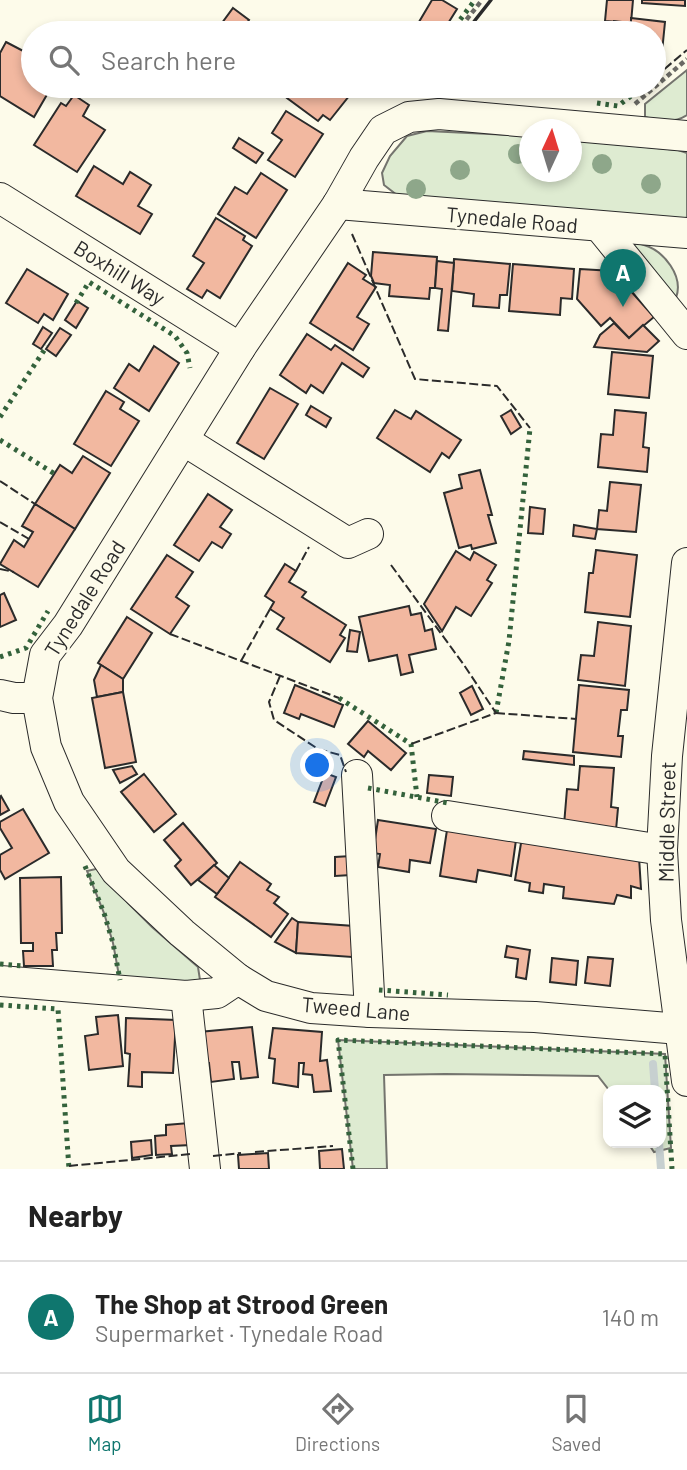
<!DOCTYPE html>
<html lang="en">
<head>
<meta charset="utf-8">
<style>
	:root { --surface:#fff; --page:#f6f6f6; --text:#222; --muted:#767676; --line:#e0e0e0; --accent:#0f766e }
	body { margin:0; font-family:Barlow,sans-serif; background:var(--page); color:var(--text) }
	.controls { position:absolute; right:21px; bottom:21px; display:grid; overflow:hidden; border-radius:14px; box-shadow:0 4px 10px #0003 }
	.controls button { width:63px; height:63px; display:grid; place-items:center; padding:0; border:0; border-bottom:2px solid var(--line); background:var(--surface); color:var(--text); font:35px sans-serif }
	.compass { position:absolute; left:519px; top:119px; width:63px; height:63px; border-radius:50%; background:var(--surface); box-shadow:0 4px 10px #0003; rotate:4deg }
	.you { position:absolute; left:318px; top:766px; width:24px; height:24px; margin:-18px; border:5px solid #fff; border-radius:50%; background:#1a73e8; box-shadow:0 0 0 10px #1a73e833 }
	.badge { display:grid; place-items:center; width:46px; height:46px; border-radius:50%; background:var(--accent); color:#fff; font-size:23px; font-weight:700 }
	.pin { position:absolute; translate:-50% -58px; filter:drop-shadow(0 2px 4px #0008) }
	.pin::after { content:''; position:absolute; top:37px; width:24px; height:21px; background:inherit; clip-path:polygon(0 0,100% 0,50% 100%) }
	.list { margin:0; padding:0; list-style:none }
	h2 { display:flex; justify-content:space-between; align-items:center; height:91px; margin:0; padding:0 28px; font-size:30px }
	h2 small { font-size:23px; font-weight:400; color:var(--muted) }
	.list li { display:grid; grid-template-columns:46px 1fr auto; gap:21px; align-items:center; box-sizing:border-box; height:112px; padding:0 28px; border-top:2px solid var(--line) }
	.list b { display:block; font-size:26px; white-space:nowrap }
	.list p { margin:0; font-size:23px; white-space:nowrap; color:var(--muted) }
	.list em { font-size:23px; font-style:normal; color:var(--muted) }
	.icon { flex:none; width:38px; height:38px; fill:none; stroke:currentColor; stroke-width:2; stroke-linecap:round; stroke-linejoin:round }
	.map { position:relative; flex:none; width:687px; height:1169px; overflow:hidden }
	.search { position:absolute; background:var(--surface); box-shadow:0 4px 10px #0003; left:21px; right:21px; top:21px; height:77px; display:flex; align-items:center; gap:18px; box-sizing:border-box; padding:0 24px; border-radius:38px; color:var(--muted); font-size:26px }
	.sheet { height:203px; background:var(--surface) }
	nav { display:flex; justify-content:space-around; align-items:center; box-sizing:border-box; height:98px; border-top:2px solid var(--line); background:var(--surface); font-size:19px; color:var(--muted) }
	nav a { display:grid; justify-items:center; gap:4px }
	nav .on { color:var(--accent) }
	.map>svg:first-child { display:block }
	.green { fill:#deebd1; stroke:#74746e; stroke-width:2 }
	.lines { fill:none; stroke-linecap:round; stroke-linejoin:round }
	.stream { stroke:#c7d0d0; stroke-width:8 }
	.building { fill:#f2b8a0; stroke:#2b2b2b; stroke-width:2 }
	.minor-casing { stroke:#2b2b2b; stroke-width:32 }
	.path { stroke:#6a6964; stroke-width:4.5; stroke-dasharray:5 3.5; stroke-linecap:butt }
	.minor { stroke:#fdfbea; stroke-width:30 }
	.hedge { stroke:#34623c; stroke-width:5; stroke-dasharray:3.5 5; stroke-linecap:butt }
	.fence { stroke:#2b2b2b; stroke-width:2; stroke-dasharray:9 3.5; stroke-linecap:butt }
	.wall { stroke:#2b2b2b; stroke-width:3.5 }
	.tree { fill:#8ea78a }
	.labels { text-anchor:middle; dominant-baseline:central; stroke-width:5; stroke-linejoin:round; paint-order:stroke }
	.street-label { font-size:21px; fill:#2b2b2b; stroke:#fdfbea }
</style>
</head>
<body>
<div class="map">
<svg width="687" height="1169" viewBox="0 0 687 1169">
	<rect width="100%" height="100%" fill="#fdfbea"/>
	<g class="green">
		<path d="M687,70v45c-14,9 -27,6 -42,2v-13z"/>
		<polygon points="427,131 529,136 530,172 572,172 572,140 678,150 687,153 687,217 684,219 397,195 384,185 382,173 390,156 407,136"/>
		<path d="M633,243c3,1 7,0 11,2 20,6 40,31 32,53l-47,-48z"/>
		<polygon points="100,868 128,903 152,927 198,967 200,980 194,986 120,981 113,943 104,913 87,871"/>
		<polygon points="338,1040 665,1054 671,1148 654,1152 648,1143 661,1143 661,1090 609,1090 598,1076 445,1074 384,1075 387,1169 353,1169"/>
	</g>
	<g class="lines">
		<g class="stream">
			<polyline points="653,1064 655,1090"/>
			<polyline points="659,1143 661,1169"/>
		</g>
	</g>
	<g class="building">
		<polygon points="432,0 442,0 457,9 442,33 405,33 413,32"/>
		<polygon points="607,0 633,0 631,23 605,21"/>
		<polygon points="642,0 685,0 685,6 642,3"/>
		<polygon points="233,8 249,20 239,33 227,33 219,27"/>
		<polygon points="631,18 665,22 661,62 654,62 654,33 613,33 614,21 631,23"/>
		<polygon points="382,26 384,33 356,33 356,32"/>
		<polygon points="481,29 519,33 481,33"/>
		<polygon points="6,42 29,54 26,60 33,65 33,86 52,86 34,117 0,96 0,53"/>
		<polygon points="297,86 357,86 330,120 323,115 318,121 287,98"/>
		<polygon points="74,95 89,105 83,116 105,130 77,172 34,145 61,103 66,106"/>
		<polygon points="286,111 323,134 295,177 268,160 282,140 272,133"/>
		<polygon points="239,138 263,153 256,163 233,148"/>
		<polygon points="94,166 123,184 130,172 151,185 138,206 152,214 140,234 76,196"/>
		<polygon points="261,173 287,190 256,238 218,214 235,187 247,194"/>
		<polygon points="216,218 245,236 243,240 252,246 220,298 207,290 202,298 187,289 204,263 193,256"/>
		<polygon points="373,252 437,257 435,288 430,288 429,299 389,296 390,285 374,283 371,276"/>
		<polygon points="454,259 510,264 507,295 500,295 499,308 473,306 474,294 452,291"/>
		<polygon points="437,261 454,263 448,331 438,330 442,289 435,288"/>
		<polygon points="348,263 366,275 363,279 376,287 357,317 369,324 353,350 310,323"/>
		<polygon points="513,264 574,269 572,299 561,298 560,315 509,311"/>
		<polygon points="27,269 68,294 53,320 44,314 38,323 6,303"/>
		<polygon points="580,269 613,271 654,317 629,338 610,318 601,326 577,299"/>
		<polygon points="77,301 88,308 76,328 65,320"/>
		<polygon points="614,323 629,338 643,325 659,341 647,352 594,347 600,335"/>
		<polygon points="43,327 52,333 41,349 33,344"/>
		<polygon points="60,328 71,335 56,356 46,349"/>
		<polygon points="307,334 331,350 335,345 369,368 363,377 342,363 323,393 311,385 306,393 280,375"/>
		<polygon points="154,346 179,363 149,411 114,388 129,364 139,371"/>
		<polygon points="612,352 653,356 649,398 608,394"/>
		<polygon points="270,388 298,404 264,459 237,443"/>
		<polygon points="106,391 124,402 120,409 139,421 111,466 74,444"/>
		<polygon points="311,406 331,418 326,427 306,415"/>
		<polygon points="395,410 411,419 416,411 461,440 449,458 442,453 430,472 377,438"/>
		<polygon points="511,410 521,427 511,434 501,416"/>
		<polygon points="615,410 646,413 643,447 649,448 647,472 598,467 601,434 613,435"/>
		<polygon points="83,456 110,473 75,529 35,504 60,465 72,473"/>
		<polygon points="480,470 492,515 488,515 496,543 472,549 471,545 459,548 444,493 462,488 459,475"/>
		<polygon points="610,482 641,485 636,532 597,529 599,510 607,511"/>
		<polygon points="208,494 232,510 220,527 231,534 222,548 212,542 199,561 174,545"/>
		<polygon points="35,504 75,529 38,587 0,564 14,540 24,547 33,532 22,526"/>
		<polygon points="530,507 545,509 543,534 528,533"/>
		<polygon points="574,525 597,529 595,539 573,536"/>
		<polygon points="596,550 637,555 630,617 585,612 589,573 593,573"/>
		<polygon points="456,551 470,560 474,552 496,565 487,580 492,583 471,616 456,607 442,631 424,604"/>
		<polygon points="167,555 193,572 176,597 189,606 170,634 131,609"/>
		<polygon points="285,564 296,571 289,582 306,592 302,597 346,625 340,635 345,638 330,662 277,629 284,618 270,609 274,602 265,596"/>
		<polygon points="4,593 16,620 0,627 0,595"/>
		<polygon points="409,606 411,615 421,613 425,631 432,629 436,649 409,655 413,672 401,675 397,655 369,661 359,617"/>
		<polygon points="127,617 152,633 123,679 98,663"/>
		<polygon points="598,622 631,626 625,686 578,680 581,655 594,656"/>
		<polygon points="350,630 360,632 357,652 347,651"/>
		<polygon points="101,665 123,679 123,692 97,697 94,680"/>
		<polygon points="295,685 343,705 334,727 301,714 299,719 284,713"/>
		<polygon points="579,685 629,690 627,710 621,710 618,736 623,736 621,757 573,752"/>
		<polygon points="472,686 483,709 471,715 460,693"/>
		<polygon points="123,692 136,762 105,768 92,698"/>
		<polygon points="368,721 406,753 391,770 368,751 364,757 348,744"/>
		<polygon points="524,751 574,756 574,765 523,759"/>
		<polygon points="132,766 137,774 120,783 113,770"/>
		<polygon points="580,766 614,768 611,807 618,808 616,830 564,825 567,789 578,790"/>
		<polygon points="325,773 336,777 325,806 314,802"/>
		<polygon points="144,774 176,814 154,832 121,792"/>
		<polygon points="429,775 453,777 451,796 427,793"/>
		<polygon points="1,796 9,810 0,815 0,797"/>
		<polygon points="23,809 49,853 5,879 0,870 0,855 12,848 0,828 0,822"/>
		<polygon points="378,820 436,829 430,863 410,860 409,872 378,867 380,854 373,853"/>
		<polygon points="183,823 217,863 191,885 175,866 181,860 164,840"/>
		<polygon points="447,830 516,840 511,876 478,870 476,882 440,876"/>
		<polygon points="522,837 639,857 641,889 631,886 631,898 617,895 614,904 563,898 564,887 544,884 543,893 529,891 530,883 515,880"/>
		<polygon points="351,856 351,875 335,876 335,857"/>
		<polygon points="240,862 271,884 267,890 279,897 274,903 288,914 271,937 215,897"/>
		<polygon points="214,865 229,878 217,894 198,880"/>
		<polygon points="61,877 62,933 56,933 57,950 52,950 53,966 24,966 23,951 33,951 33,943 21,943 20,878"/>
		<polygon points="292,918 298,922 296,953 275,942"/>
		<polygon points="298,922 354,926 352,957 296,953"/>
		<polygon points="507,946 530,950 526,979 516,977 518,959 505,957"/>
		<polygon points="588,957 613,959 610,986 585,983"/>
		<polygon points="552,958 578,961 576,985 550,982"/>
		<polygon points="118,1015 123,1066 89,1070 85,1036 98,1034 96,1017"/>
		<polygon points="126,1018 176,1020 173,1073 142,1072 142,1087 128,1086 130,1054 125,1053"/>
		<polygon points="252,1027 258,1077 241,1079 239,1062 232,1062 234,1079 211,1082 209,1063 202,1063 199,1032"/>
		<polygon points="273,1028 322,1032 320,1061 327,1060 331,1091 314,1092 312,1075 303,1074 304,1063 299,1063 298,1087 273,1083 275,1059 269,1058"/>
		<polygon points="189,1123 191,1145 171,1146 172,1154 156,1155 155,1136 166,1135 166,1125"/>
		<polygon points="151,1140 152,1155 132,1158 131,1142"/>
		<polygon points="342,1149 344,1169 320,1169 319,1151"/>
		<polygon points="268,1153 269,1169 239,1169 238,1155"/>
	</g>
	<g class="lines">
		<defs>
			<g id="minor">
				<polyline points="0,198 240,348"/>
				<polyline points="338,204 687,233"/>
				<polyline points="600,227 687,334"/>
				<polyline points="183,440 348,543 368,534"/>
				<polyline points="687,563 667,756 662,850 666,920 687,1081"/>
				<polyline points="0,695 14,698 37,698"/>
				<polyline points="357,775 370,1012"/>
				<polyline points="447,816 662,850"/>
				<polyline points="238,979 182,933 116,871 69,802 46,747 37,698 45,655 68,625 240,348 338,204 364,158 383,130 409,117 439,114 687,136"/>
				<polyline points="0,981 186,996 217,993 238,979 266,996 311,1008 370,1012 535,1017 680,1029"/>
				<polyline points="186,996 205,1169"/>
			</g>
		</defs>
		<use href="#minor" class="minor-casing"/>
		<g class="path">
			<polyline points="456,33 482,0"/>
			<polyline points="635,104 687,59"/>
		</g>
		<use href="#minor" class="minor"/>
		<g class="hedge">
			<polyline points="450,33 475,0"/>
			<polyline points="654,78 655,77"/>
			<polyline points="597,103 618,106 644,86"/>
			<polyline points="76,303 89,282 175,336 187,353 190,368"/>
			<polyline points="0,417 47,346"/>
			<polyline points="0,440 55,474"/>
			<polyline points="0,657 26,648 48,611"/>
			<polyline points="339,698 411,744 417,797"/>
			<polyline points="496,713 509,641 530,428"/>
			<polyline points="368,788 448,803"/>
			<polyline points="85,866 104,913 113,943 120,980"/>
			<polyline points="0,964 24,966"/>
			<polyline points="379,990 448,995"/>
			<polyline points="0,1005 58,1009 69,1169"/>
			<polyline points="353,1169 338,1040 665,1054 672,1169"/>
		</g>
		<g class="fence">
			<polyline points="655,77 687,50"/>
			<polyline points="352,234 415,379 497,386 530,428"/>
			<polyline points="0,481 35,504"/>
			<polyline points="0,522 29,539"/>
			<polyline points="391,565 464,665 496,713 411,744"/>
			<polyline points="0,569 14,572"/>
			<polyline points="296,571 309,547"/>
			<polyline points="170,634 339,698"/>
			<polyline points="241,661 270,609"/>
			<polyline points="280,676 269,702 274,720 318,749 340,755 346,772"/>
			<polyline points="496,713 576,719"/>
			<polyline points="255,1152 333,1146"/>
			<polyline points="213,1156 241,1153"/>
			<polyline points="69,1166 191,1154"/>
		</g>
		<polyline class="wall" points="465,33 491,0"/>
	</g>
	<g class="tree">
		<circle cx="518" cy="154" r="10"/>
		<circle cx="602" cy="164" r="10"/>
		<circle cx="460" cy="170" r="10"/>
		<circle cx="651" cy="184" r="10"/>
		<circle cx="416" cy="189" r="10"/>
	</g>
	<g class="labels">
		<g class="street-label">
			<text transform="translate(512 219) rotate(5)">Tynedale Road</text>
			<text transform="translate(120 272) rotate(32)">Boxhill Way</text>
			<text transform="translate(84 598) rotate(-58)">Tynedale Road</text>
			<text transform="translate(666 822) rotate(-89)">Middle Street</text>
			<text transform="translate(356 1008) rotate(5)">Tweed Lane</text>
		</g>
	</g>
</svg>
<div class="controls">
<button><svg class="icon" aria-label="layers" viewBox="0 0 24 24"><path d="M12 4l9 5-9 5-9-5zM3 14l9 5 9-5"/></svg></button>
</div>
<svg class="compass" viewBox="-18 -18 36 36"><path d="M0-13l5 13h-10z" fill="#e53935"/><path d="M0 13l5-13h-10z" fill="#767676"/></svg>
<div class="you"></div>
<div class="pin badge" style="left:623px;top:307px">A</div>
<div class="search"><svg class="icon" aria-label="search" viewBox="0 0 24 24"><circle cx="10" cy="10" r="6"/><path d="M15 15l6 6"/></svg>Search here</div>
</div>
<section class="sheet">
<h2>Nearby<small></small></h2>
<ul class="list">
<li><span class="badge">A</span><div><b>The Shop at Strood Green</b><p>Supermarket · Tynedale Road</p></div><em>140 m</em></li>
</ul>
</section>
<nav>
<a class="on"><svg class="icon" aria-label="map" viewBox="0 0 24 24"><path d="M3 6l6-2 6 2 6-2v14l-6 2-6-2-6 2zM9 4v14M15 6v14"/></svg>Map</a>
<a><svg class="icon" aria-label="directions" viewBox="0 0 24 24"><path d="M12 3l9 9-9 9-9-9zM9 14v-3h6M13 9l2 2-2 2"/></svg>Directions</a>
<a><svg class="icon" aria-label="saved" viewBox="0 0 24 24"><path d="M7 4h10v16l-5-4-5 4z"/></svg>Saved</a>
</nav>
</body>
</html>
